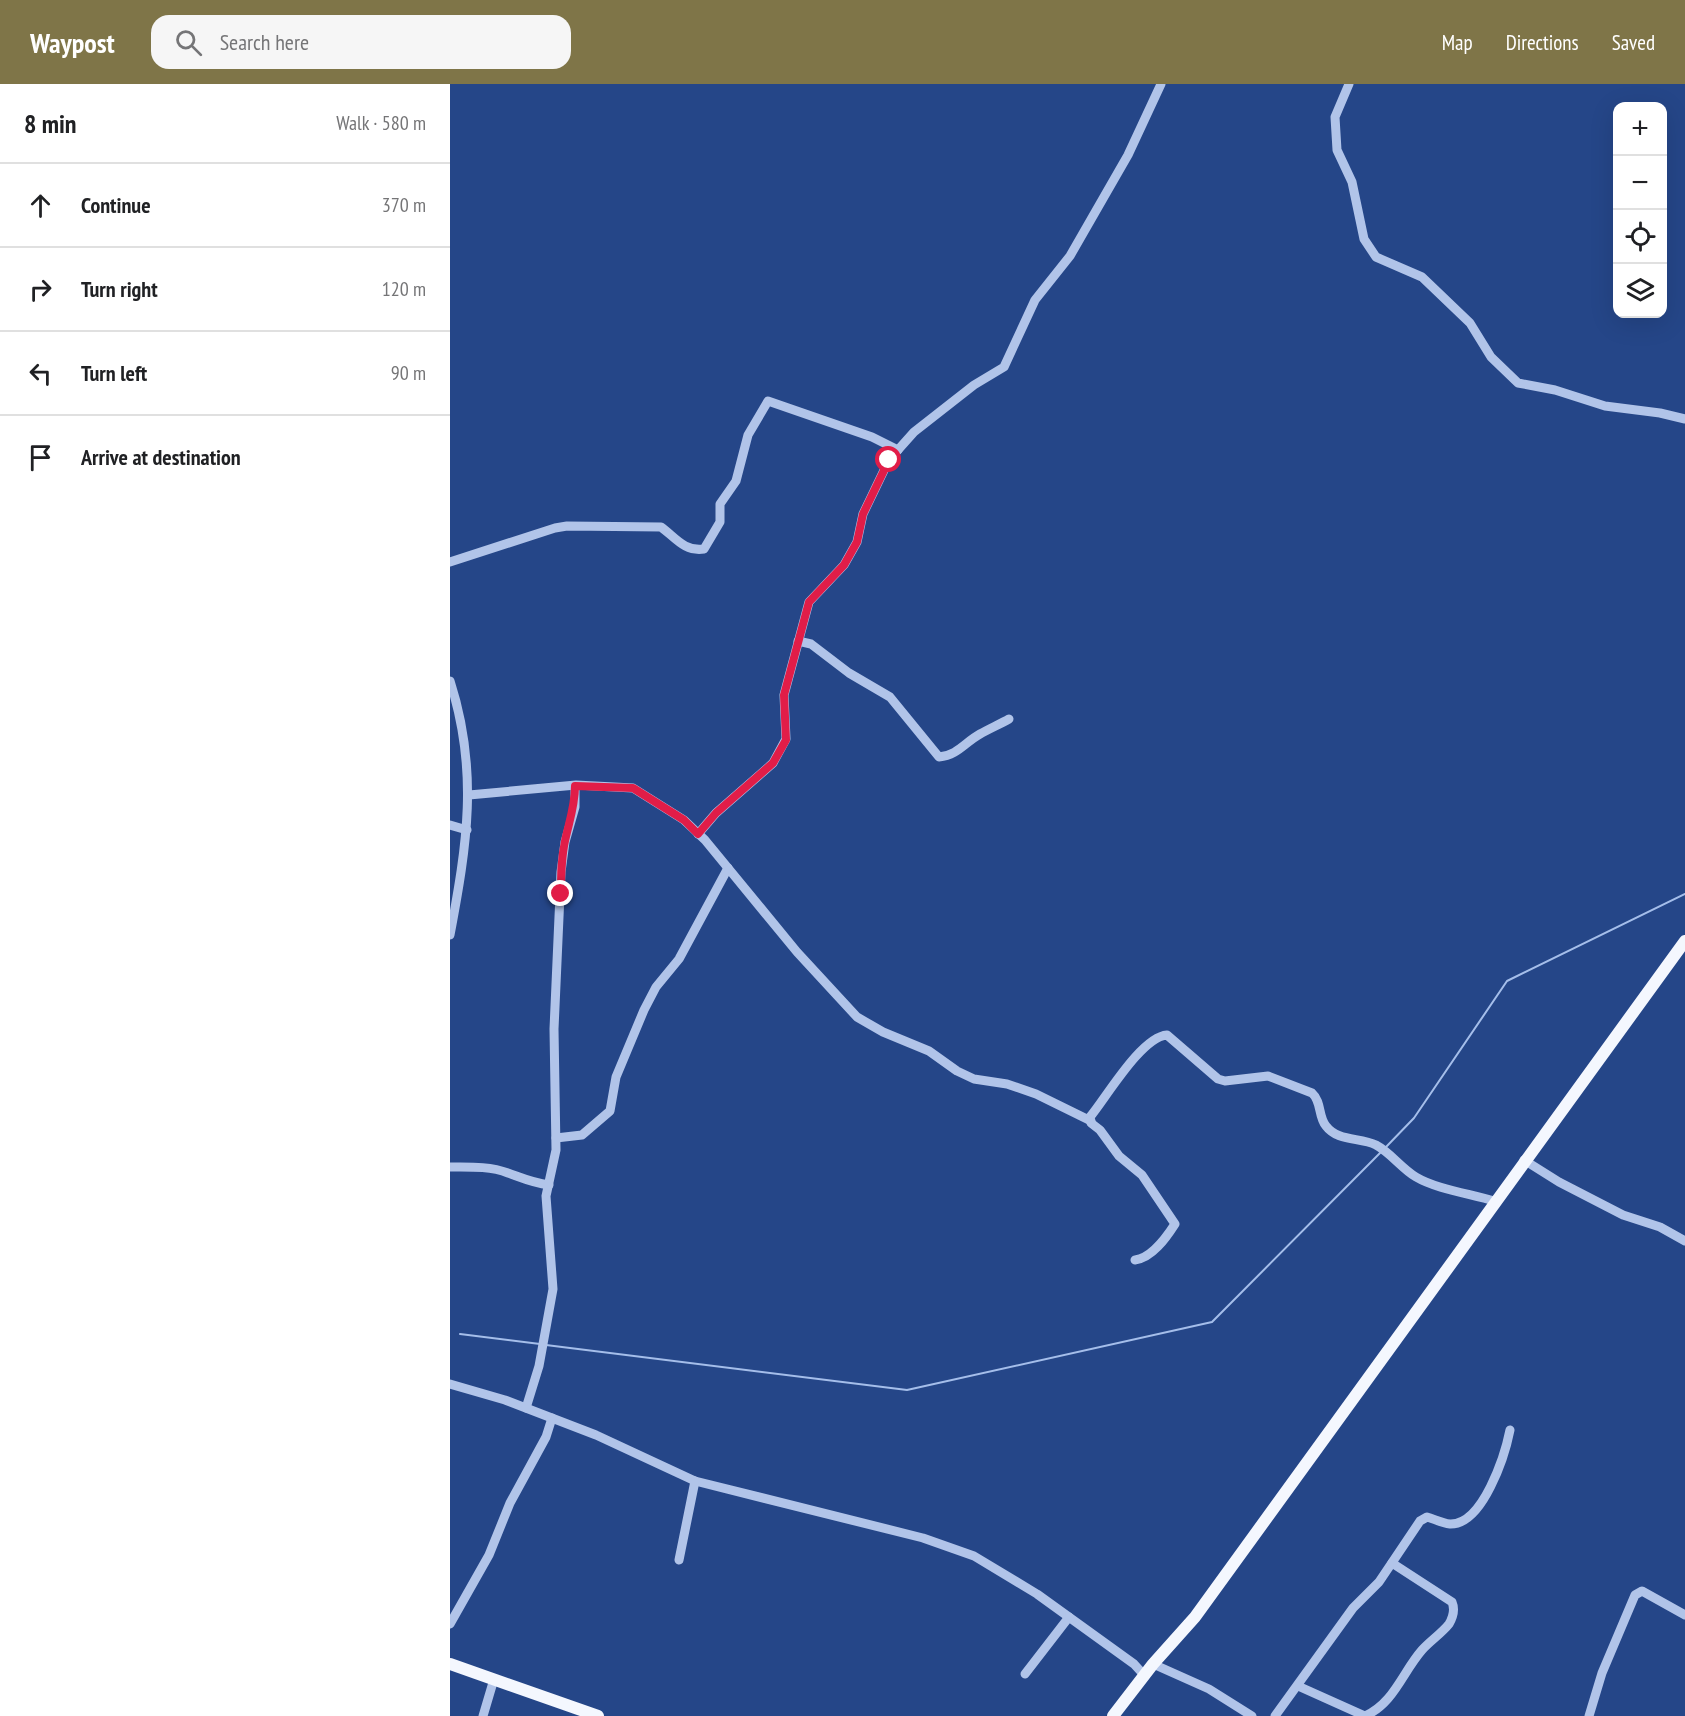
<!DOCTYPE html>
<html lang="en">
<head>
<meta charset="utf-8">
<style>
	:root { --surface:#fff; --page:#f6f6f6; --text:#202124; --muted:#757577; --line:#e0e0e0; --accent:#7f7548 }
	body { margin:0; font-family:"PT Sans Narrow",sans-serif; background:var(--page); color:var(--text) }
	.controls { position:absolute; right:18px; top:18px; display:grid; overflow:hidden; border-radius:12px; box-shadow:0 6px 24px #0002 }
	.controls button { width:54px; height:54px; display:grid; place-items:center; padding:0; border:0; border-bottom:2px solid var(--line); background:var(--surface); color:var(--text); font:30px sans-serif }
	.stop { position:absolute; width:18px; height:18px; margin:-14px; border:4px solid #e11d48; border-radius:50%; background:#fff }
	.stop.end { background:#e11d48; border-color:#fff; box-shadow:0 2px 6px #0008 }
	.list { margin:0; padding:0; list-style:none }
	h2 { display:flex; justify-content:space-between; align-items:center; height:78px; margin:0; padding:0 24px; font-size:26px }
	h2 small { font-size:20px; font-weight:400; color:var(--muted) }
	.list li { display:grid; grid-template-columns:39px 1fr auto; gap:18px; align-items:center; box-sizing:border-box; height:84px; padding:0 24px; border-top:2px solid var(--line) }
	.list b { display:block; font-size:22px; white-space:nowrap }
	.list em { font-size:20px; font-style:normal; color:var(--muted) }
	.icon { flex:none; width:33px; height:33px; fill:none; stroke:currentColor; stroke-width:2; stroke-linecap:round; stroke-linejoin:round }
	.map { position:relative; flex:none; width:1235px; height:1632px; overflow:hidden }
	header { display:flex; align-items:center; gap:36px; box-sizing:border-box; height:84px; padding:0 30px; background:var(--accent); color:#fff }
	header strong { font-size:28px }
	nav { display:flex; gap:33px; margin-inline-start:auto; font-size:21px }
	.search { width:420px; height:54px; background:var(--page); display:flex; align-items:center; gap:15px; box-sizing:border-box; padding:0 21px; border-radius:18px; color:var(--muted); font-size:22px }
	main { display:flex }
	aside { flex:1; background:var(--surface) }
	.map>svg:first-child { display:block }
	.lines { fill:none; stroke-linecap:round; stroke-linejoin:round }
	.stream { stroke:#a5beea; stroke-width:2 }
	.minor { stroke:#b1c4e9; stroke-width:9 }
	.major { stroke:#f4f7fe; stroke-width:12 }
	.route { stroke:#e11d48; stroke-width:8 }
</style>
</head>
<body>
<header>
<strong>Waypost</strong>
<div class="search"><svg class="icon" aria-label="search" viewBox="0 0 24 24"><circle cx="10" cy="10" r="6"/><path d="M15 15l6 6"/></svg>Search here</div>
<nav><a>Map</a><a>Directions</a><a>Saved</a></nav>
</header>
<main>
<aside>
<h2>8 min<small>Walk · 580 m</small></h2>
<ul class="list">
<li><svg class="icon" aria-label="ahead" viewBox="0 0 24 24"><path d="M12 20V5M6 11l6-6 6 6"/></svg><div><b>Continue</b></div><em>370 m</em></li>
<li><svg class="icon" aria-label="right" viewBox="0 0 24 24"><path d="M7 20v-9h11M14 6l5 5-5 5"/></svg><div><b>Turn right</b></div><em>120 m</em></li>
<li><svg class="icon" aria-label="left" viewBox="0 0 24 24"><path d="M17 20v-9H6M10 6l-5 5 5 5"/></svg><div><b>Turn left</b></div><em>90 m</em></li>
<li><svg class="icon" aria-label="arrive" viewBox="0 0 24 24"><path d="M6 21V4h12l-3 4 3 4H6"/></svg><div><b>Arrive at destination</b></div></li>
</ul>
</aside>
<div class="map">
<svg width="1235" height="1632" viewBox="0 0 1235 1632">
	<rect width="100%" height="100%" fill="#254688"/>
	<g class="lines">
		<g class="stream">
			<polyline points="936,1063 964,1034 1057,897 1235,810"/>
			<polyline points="10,1250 90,1260"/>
			<polyline points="96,1261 457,1306 762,1238 932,1067"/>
		</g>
		<g class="minor">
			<polyline points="899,0 885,33 887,66 902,98 914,155 926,173 972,193 1020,239 1041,273 1068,299 1105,306 1155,322 1210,329 1235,335"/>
			<path d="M0,478l105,-34 12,-2 94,1c14,10 23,25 43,22l16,-27v-18l16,-23 12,-46 20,-34 104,36 26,13"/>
			<path d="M348,557l13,3 38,29 41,24 49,60c19,-2 25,-14 41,-23 9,-5 20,-10 29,-15"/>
			<path d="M0,597c29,90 17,164 0,254"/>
			<polyline points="19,711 126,701 183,704 234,736 255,756 347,868 407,933 433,948 479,967 507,987 524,995 557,1000 586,1010 641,1037"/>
			<polyline points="0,741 17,746"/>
			<polyline points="248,750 266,729 323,679 336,655 334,611 359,518 394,481 407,458 413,430 439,376 464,348 524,301 554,283 585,216 620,172 678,71 711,0"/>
			<polyline points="106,1054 132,1051 160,1027 166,993 194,926 206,903 229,875 278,784"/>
			<polyline points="1074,1076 1109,1098 1173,1131 1210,1143 1235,1157"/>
			<path d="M0,1083c19,0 40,-1 58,6 14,5 25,10 41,12"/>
			<path d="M685,1176c17,-2 31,-22 40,-36l-33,-49 -23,-19 -19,-26 -9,-7 -1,-6c16,-19 51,-80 77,-82l51,44 7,2 43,-5 44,17c10,9 6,24 14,33 12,16 34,11 50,19 15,8 25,23 40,32 20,12 55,17 78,24"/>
			<polyline points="0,1300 55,1316 146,1351 245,1397 473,1454 524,1472 587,1510 684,1580 694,1591"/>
			<polyline points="76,1324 89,1282 103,1205 96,1112 106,1066 104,945 111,788 115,758 125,723 125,702"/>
			<polyline points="229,1476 245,1397"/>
			<polyline points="0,1540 39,1471 60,1419 96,1353 102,1334"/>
			<polyline points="703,1580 759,1605 802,1632"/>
			<polyline points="575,1590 619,1533"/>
			<path d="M848,1602l67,30c29,-13 37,-43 57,-66 8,-9 20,-17 27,-26 4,-7 6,-15 3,-22l-60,-39"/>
			<polyline points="33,1632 44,1595"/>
			<path d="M825,1632l78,-108 26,-26 41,-61 7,-4c7,2 15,6 23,7 33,1 55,-69 60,-94"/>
			<polyline points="1139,1632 1152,1589 1185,1511 1192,1507 1235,1531"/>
		</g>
		<g class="major">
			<polyline points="0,1580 148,1632"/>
			<polyline points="663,1632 703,1580 745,1533 1235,857"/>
		</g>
	</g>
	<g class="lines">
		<path class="route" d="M111,810c0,-18 0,-35 4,-53 4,-19 10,-35 10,-55l58,2 51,32 14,14 18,-21 57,-50 13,-23 -2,-45 25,-93 35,-37 13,-23 6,-28 26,-54"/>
	</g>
</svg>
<div class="controls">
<button>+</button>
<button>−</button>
<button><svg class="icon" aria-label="locate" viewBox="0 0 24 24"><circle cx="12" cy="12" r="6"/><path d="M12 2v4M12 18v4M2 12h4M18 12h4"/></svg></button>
<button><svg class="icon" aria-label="layers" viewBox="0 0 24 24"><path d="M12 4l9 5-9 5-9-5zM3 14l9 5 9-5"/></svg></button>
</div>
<div class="stop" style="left:439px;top:376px"></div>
<div class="stop end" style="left:111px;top:810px"></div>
</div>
</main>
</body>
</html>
